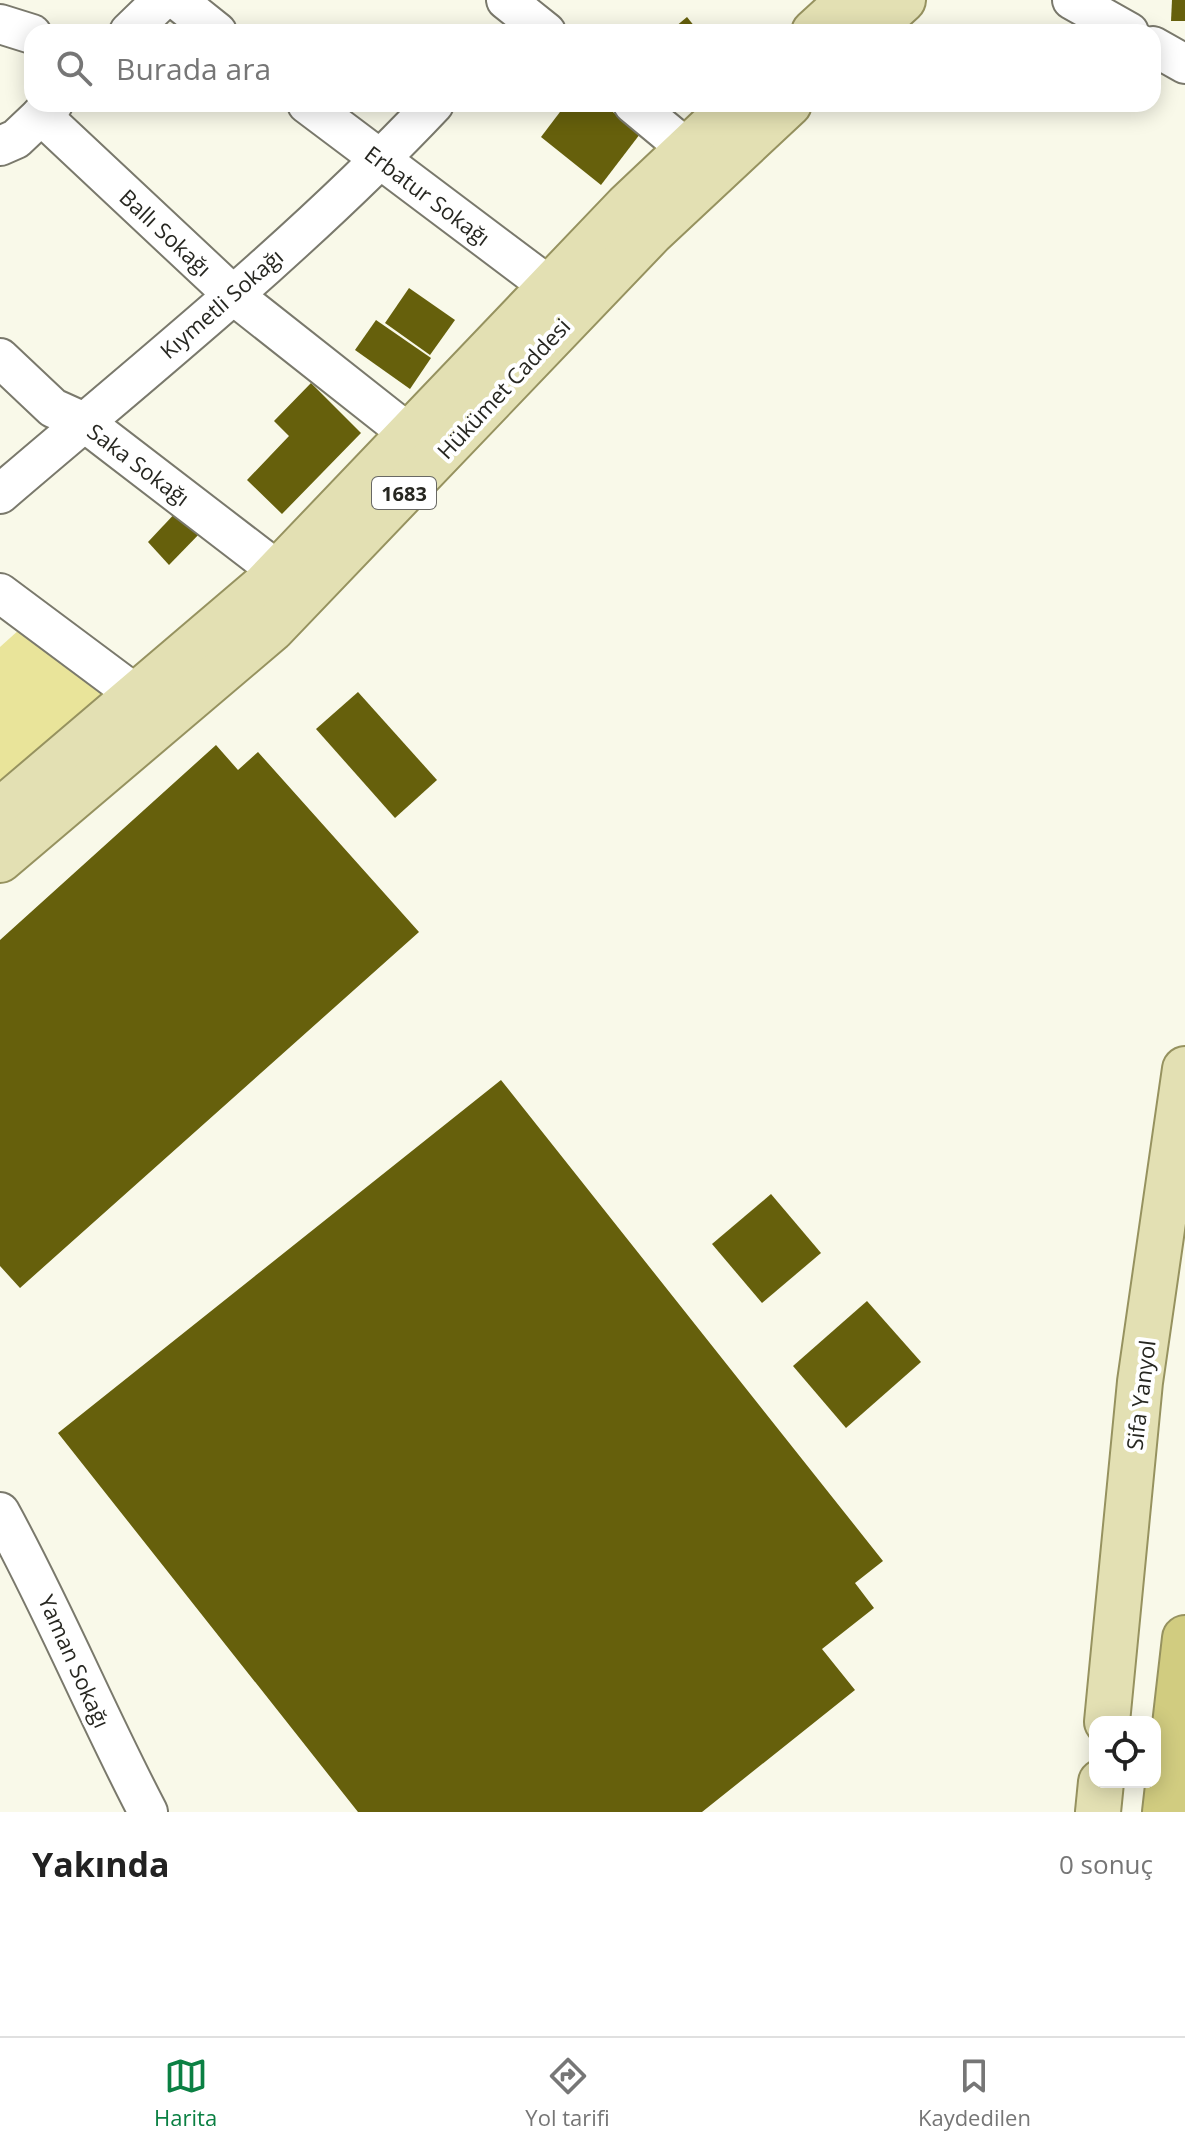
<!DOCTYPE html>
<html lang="tr">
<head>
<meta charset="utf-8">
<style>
	:root { --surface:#fff; --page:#f6f6f6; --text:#222; --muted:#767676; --line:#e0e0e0; --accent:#0b8043 }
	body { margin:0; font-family:"Open Sans",sans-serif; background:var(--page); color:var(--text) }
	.controls { position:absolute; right:24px; bottom:24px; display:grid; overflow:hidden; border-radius:16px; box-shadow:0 4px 20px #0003 }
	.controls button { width:72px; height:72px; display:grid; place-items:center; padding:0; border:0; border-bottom:2px solid var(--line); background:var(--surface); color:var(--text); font:40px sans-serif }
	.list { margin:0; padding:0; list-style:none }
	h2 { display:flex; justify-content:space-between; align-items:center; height:104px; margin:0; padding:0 32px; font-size:34px }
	h2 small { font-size:26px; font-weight:400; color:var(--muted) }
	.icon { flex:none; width:44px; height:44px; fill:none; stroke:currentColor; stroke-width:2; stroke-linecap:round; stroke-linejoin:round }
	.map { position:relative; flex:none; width:1185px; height:1812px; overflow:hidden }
	.search { position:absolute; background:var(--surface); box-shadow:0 4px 20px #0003; left:24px; right:24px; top:24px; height:88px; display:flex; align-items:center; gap:20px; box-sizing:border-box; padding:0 28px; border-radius:24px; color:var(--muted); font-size:30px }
	.sheet { height:224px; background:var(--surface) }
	nav { display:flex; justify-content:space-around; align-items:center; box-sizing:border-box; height:112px; border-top:2px solid var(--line); background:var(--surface); font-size:22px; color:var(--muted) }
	nav a { display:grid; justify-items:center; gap:4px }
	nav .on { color:var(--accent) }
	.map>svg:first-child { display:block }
	.green { fill:#e9e49a }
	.building { fill:#66600c }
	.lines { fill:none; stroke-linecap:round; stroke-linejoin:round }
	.minor-casing { stroke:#7a796c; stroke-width:42 }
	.major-casing { stroke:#96925f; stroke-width:48 }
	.highway-casing { stroke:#96925f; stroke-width:48 }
	.minor { stroke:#fff; stroke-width:38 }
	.major { stroke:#e3e0b3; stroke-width:44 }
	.highway { stroke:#d1cc80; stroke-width:44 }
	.labels { text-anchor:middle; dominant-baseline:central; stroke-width:8; stroke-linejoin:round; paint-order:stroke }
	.shield { fill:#fff; stroke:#686864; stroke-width:2 }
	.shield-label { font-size:20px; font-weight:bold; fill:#272721 }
	.street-label { font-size:22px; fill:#272721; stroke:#fff }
</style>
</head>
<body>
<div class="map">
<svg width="1185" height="1812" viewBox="0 0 1185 1812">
	<rect width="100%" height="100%" fill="#f9f9e9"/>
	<polygon class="green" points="20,629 106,696 0,780 0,647"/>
	<g class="building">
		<polygon points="1172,0 1185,0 1185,21 1171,21"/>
		<polygon points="687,17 699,32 669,32"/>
		<polygon points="566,104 603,104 640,134 601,185 541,137"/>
		<polygon points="409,288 455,320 430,355 385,323"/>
		<polygon points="376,320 431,358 410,389 355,350"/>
		<polygon points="311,383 361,433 282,514 247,480 289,436 274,421"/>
		<polygon points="179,509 205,528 169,565 148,542"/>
		<polygon points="358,692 437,780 395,818 316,729"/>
		<polygon points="216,745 238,770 258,752 419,932 20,1288 0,1266 0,940"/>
		<polygon points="501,1080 883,1561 855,1583 874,1608 822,1649 855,1690 702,1812 358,1812 58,1433"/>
		<polygon points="771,1194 821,1253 762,1303 712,1244"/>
		<polygon points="867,1301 921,1362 846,1428 793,1366"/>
	</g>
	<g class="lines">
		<defs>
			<g id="minor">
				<polyline points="177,0 217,32"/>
				<polyline points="506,0 546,32"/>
				<polyline points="1072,0 1129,32"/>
				<polyline points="0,24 32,34"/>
				<polyline points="129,32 162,0"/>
				<polyline points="1153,46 1185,64"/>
				<polyline points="307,104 549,286"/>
				<polyline points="633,104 686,148"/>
				<polyline points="41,115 232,294 408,433"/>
				<polyline points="0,146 16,139 53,104"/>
				<polyline points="0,358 53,408 84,422 278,571"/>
				<path d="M0,494c147,-126 301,-249 434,-390"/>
				<polyline points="0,593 138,696"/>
				<path d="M0,1512c54,98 96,201 148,300"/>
			</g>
			<g id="major">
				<polyline points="814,32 849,0"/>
				<polyline points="868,32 903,0"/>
				<polyline points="0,811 264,586 627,206 735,104"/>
				<polyline points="0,860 272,629 651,233 789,104"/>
				<polyline points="1107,1722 1140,1382 1185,1069"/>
				<polyline points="1098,1812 1101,1782"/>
			</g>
			<polyline id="highway" points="1165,1812 1185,1638"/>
		</defs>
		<use href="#minor" class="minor-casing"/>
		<use href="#major" class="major-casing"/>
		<use href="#highway" class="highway-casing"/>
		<use href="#minor" class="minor"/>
		<use href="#major" class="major"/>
		<use href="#highway" class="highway"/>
	</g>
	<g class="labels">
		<rect class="shield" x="372" y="477" width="64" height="32" rx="6"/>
		<g class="shield-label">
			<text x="404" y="493">1683</text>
		</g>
		<g class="street-label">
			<text transform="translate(428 195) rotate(37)">Erbatur Sokağı</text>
			<text transform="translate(166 232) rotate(43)">Ballı Sokağı</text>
			<text transform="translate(221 303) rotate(-41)">Kıymetli Sokağı</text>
			<text transform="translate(503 388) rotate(-47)">Hükümet Caddesi</text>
			<text transform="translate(139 464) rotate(37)">Saka Sokağı</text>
			<text transform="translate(1140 1395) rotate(-83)">Sifa Yanyol</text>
			<text transform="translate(75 1661) rotate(66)">Yaman Sokağı</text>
		</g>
	</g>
</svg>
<div class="controls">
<button><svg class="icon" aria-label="locate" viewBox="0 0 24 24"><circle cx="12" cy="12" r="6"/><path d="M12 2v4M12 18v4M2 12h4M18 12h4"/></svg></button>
</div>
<div class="search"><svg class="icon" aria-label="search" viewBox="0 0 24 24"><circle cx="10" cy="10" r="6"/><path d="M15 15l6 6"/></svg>Burada ara</div>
</div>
<section class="sheet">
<h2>Yakında<small>0 sonuç</small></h2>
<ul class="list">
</ul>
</section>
<nav>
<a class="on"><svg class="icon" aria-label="map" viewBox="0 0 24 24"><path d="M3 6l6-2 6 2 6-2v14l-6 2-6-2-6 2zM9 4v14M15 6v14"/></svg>Harita</a>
<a><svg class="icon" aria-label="directions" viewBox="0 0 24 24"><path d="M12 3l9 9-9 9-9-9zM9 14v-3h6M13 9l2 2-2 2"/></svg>Yol tarifi</a>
<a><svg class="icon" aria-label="saved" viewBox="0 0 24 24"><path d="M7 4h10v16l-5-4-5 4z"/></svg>Kaydedilen</a>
</nav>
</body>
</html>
